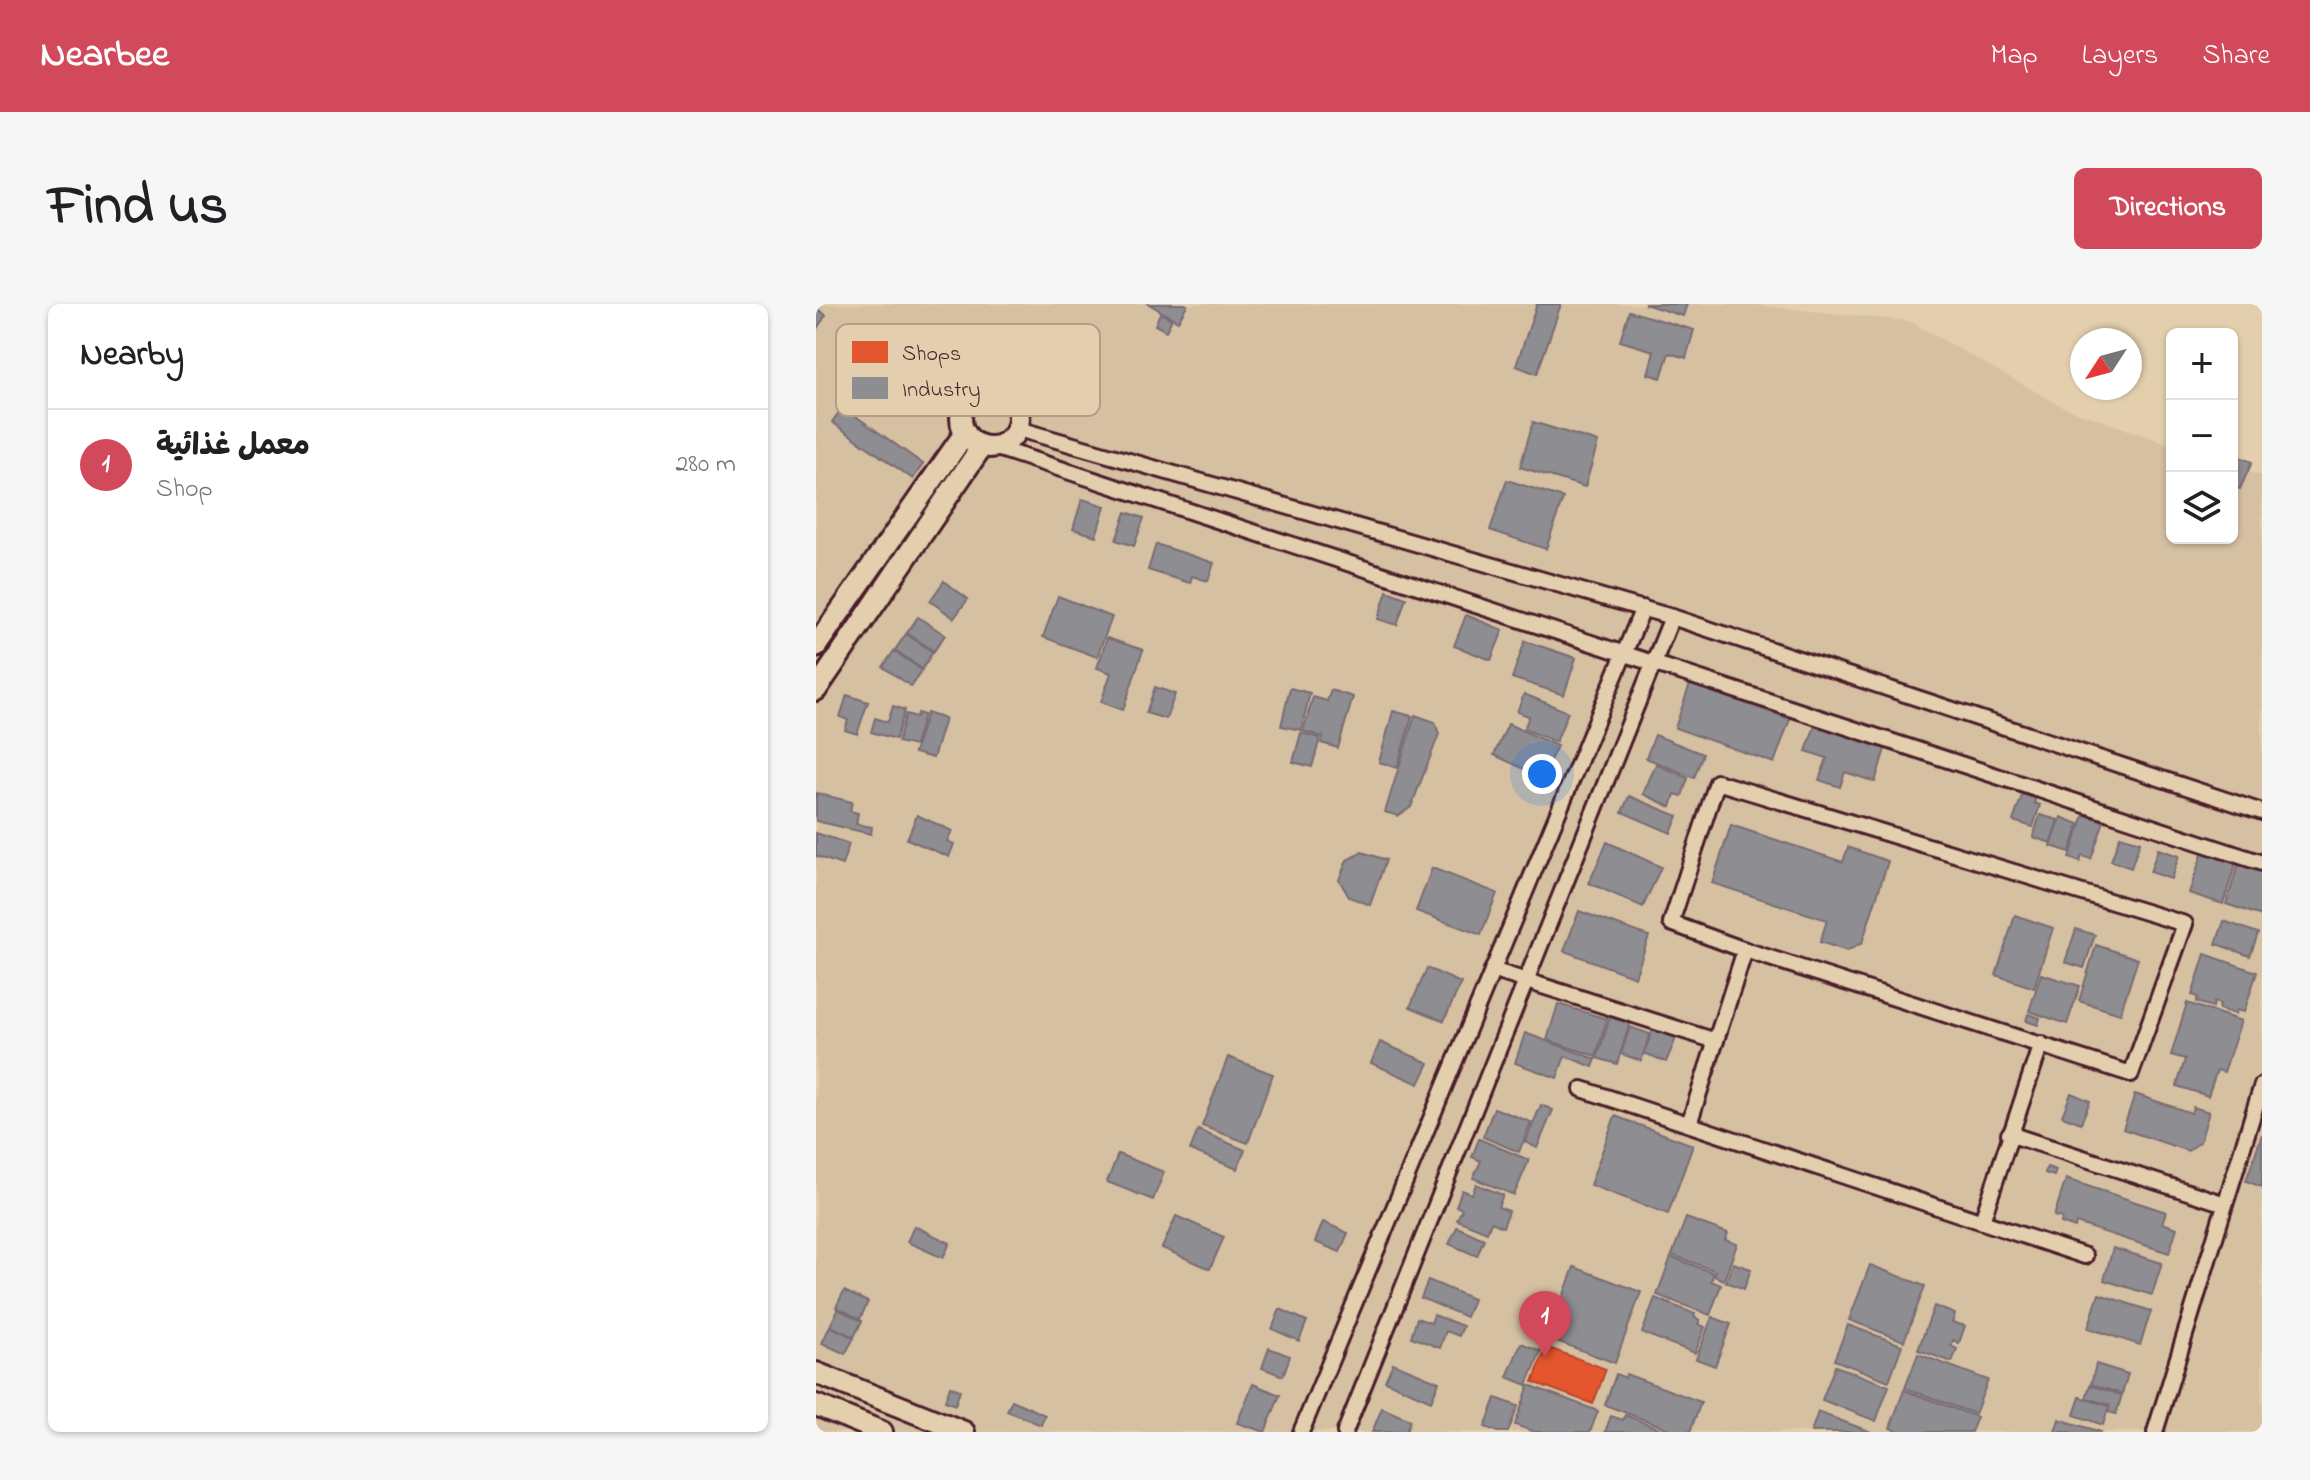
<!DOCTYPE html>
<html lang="en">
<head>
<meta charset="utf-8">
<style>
	:root { --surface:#fff; --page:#f6f6f6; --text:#202124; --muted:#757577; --line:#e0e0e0; --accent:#d1495b }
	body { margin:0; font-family:"Indie Flower","Playpen Sans Arabic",sans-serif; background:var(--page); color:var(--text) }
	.controls { position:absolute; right:24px; top:24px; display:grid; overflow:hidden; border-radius:12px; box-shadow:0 2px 6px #0004 }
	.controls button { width:72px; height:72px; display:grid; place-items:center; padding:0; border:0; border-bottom:2px solid var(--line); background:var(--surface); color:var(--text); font:40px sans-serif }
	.compass { position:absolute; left:1254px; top:24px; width:72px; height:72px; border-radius:50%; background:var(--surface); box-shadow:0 2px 6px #0004; rotate:234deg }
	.you { position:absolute; left:726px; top:470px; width:28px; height:28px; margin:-20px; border:6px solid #fff; border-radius:50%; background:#1a73e8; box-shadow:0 0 0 12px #1a73e833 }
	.badge { display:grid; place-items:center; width:52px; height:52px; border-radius:50%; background:var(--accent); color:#fff; font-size:26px; font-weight:700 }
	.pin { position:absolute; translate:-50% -66px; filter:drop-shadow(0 2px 4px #0008) }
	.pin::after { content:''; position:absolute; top:42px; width:28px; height:24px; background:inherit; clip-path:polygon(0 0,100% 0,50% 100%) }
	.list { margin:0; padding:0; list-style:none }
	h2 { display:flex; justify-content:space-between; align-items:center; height:104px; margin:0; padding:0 32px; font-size:34px }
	h2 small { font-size:26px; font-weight:400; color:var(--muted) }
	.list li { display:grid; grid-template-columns:52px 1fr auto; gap:24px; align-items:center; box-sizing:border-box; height:112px; padding:0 32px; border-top:2px solid var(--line) }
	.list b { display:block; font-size:30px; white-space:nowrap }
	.list p { margin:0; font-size:26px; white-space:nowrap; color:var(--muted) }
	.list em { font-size:26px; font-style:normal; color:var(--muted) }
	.icon { flex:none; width:44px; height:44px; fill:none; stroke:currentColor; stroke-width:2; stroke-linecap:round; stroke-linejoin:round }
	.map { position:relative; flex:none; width:1446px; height:1128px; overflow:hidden; border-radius:12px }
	header { display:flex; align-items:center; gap:48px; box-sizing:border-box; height:112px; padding:0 40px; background:var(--accent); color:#fff }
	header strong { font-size:38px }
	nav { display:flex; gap:44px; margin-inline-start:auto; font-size:28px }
	.intro { display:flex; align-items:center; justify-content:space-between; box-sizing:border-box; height:192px; padding:0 48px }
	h1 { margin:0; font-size:56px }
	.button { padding:20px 36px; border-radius:12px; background:var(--accent); color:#fff; font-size:28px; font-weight:700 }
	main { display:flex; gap:48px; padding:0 48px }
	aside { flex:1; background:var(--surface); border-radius:12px; box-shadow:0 2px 6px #0004 }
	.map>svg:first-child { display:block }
	.built { fill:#d6c0a2 }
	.shops { fill:#e4572e; stroke:#b6462d; stroke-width:2 }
	.industry { fill:#8d8d92; stroke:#796c73; stroke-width:2 }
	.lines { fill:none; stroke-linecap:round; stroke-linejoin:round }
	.street-casing { stroke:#4a1f2b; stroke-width:20 }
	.secondary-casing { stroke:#4a1f2b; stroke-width:26 }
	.street { stroke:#e3cfad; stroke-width:14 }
	.secondary { stroke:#e3cfad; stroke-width:20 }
	.key { fill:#e3cfad; stroke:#b59a86; stroke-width:2 }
	.key-label { font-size:22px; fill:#4a1f2b }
</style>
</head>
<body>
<header>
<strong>Nearbee</strong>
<nav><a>Map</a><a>Layers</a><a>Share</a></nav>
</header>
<div class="intro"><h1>Find us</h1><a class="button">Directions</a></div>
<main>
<aside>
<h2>Nearby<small></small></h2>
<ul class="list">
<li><span class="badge">1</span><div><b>معمل غذائية</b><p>Shop</p></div><em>280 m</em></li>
</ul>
</aside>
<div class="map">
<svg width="1446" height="1128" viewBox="0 0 1446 1128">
	<rect width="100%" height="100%" fill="#e3cfad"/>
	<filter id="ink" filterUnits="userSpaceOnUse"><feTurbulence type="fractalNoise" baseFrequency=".0125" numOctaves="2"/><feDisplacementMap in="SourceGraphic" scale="16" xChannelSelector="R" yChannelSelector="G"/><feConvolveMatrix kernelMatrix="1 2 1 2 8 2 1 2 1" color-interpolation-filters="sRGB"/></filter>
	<g filter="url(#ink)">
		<polygon class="built" points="0,0 929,0 1093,17 1247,103 1356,141 1356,234 1416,234 1416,162 1446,172 1446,1128 0,1128"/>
		<polygon class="shops" points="730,1043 790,1065 777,1100 717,1078"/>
		<g class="industry">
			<polygon points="333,0 369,0 371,1 362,17"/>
			<polygon points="721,0 745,0 721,70 700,62"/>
			<polygon points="828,0 871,0 867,12"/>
			<polygon points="0,4 10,11 0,26"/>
			<polygon points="813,7 878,26 870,54 853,49 845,74 832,70 838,47 804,37"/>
			<polygon points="344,9 356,15 350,27 339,21"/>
			<polygon points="27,103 107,160 97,175 16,118"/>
			<polygon points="717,118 782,138 769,183 704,163"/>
			<polygon points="1416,150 1436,158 1424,185 1416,182"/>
			<polygon points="691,176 747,194 730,245 674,226"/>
			<polygon points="266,195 289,202 280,232 257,225"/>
			<polygon points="310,208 328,214 318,242 300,236"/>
			<polygon points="340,240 398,259 392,277 376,272 374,279 332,266"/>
			<polygon points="128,277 152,295 138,314 114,297"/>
			<polygon points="571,287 590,294 581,321 562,315"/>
			<polygon points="242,292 296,313 281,353 227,333"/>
			<polygon points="650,311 687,326 675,356 638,342"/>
			<polygon points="102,313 129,331 118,347 91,329"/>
			<polygon points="90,330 117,348 106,365 79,346"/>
			<polygon points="291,334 327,346 307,406 285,398 295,369 281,364"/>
			<polygon points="709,337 760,354 748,391 696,374"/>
			<polygon points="78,347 106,366 95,382 67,363"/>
			<polygon points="874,380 974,415 958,459 859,424"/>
			<polygon points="339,383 359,390 350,415 330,409"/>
			<polygon points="474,384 494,389 485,426 465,422"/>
			<polygon points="515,386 537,393 522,444 505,439 507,433 487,427 497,393 511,397"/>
			<polygon points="708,390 752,408 740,438 708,425 713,412 701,408"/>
			<polygon points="31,391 52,398 41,430 29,426 32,416 24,413"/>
			<polygon points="77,402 89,406 80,435 55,428 59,414 72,418"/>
			<polygon points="577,407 596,412 581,464 563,458"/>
			<polygon points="102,409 108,411 99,442 82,438 90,410 101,413"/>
			<polygon points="111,409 129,415 117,454 98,449"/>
			<polygon points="599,411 619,418 623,430 595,503 582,512 569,508"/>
			<polygon points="692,420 741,442 726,473 678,451"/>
			<polygon points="999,421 1069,445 1059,478 1029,468 1024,483 1003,476 1011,454 990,447"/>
			<polygon points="485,429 504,434 496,463 477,458"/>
			<polygon points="839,431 887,450 878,474 830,454"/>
			<polygon points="840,460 872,474 866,492 859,490 855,503 827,490"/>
			<polygon points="1208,486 1221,490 1218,499 1224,501 1217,523 1197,517"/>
			<polygon points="0,489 36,498 34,507 42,509 40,520 56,523 55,530 0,517"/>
			<polygon points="813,492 862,512 855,529 806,508"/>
			<polygon points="101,511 136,527 131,537 138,540 133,553 91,535"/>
			<polygon points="1224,511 1242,516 1235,539 1217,533"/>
			<polygon points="1268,511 1288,517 1275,555 1266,552 1264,558 1253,554"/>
			<polygon points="1245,513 1263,520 1254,548 1235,542"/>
			<polygon points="915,521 1027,558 1032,543 1072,557 1046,639 1031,647 1004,638 1011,616 896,579"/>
			<polygon points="0,529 33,540 26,561 0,552"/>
			<polygon points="1304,532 1324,538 1315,564 1295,557"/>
			<polygon points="791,538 845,563 827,603 773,579"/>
			<polygon points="1389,541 1422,553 1407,600 1373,589"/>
			<polygon points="1342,545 1363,552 1355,575 1334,568"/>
			<polygon points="546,548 570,556 554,601 533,593 523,576 531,556"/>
			<polygon points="1424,555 1446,562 1446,612 1410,600"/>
			<polygon points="616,564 681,589 665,631 600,607"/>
			<polygon points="763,607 833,632 819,673 748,647"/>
			<polygon points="1199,611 1237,624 1218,684 1180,671"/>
			<polygon points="1408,617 1442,629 1434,652 1400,640"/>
			<polygon points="1260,625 1279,631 1268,664 1249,658"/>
			<polygon points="1280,641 1322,655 1304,710 1263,697"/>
			<polygon points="1389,650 1441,668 1428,708 1420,706 1419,710 1403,705 1404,700 1398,698 1397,703 1380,698 1382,693 1376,691"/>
			<polygon points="611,664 645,679 628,717 594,703"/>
			<polygon points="1225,670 1264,682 1251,720 1213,707"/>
			<polygon points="1371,699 1425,717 1408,768 1401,766 1392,792 1361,782 1369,755 1355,751"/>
			<polygon points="742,700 791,715 780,752 731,736"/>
			<polygon points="1212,710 1224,714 1222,721 1210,717"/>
			<polygon points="794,713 814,719 801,760 781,754"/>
			<polygon points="814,723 834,730 825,757 805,750"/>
			<polygon points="838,723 861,732 850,758 828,749"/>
			<polygon points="709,729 780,755 777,763 749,752 741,774 699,759"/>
			<polygon points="564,738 613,759 603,780 555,759"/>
			<polygon points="412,753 457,770 432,839 386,822"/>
			<polygon points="1255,789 1274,797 1265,819 1246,812"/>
			<polygon points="1319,790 1375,809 1377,803 1393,808 1384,838 1372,847 1307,825"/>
			<polygon points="725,801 737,806 721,844 709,838"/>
			<polygon points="678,804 715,818 703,848 667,833"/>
			<polygon points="799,812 877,841 852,910 774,881"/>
			<polygon points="382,826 429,846 421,865 374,846"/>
			<polygon points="1446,830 1446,883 1430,877"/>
			<polygon points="663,835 713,856 698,891 657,874 665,857 656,853"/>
			<polygon points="302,850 348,868 337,896 291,878"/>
			<polygon points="1231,863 1240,866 1238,872 1229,869"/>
			<polygon points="1250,875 1350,908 1346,919 1361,924 1353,949 1260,919 1259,924 1245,919 1246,914 1238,912"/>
			<polygon points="660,880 687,891 682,903 693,907 687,923 675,918 671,928 641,916 646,905 640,902 646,886 656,890"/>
			<polygon points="360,912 408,933 394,965 346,944"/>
			<polygon points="870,914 912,929 909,936 921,940 908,976 898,972 900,967 856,951"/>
			<polygon points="507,918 532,929 524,948 499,938"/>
			<polygon points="98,922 134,939 127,954 91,938"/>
			<polygon points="641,923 668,935 661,952 633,940"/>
			<polygon points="1297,944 1346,959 1336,991 1288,976"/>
			<polygon points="855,953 898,969 895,977 905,981 894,1011 841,991"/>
			<polygon points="917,959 935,965 928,985 910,978"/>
			<polygon points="1054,961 1109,982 1088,1037 1033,1016"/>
			<polygon points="758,963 825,988 799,1059 732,1034"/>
			<polygon points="612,976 657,995 650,1013 605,994"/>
			<polygon points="28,987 52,998 44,1015 20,1003"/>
			<polygon points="1283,990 1335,1007 1324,1041 1272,1024"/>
			<polygon points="839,994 879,1010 878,1013 884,1016 882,1020 889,1023 879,1049 826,1029"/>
			<polygon points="1118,1002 1139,1010 1136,1018 1149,1022 1143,1039 1137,1036 1135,1042 1141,1045 1136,1058 1102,1046"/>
			<polygon points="22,1005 46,1017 38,1033 14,1022"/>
			<polygon points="464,1005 491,1017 483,1037 456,1025"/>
			<polygon points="618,1011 647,1022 643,1032 630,1027 624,1044 595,1033 601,1014 615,1019"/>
			<polygon points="896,1013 915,1020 899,1062 880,1055"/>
			<polygon points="1032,1021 1086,1041 1073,1077 1018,1056"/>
			<polygon points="14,1022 38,1034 29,1050 6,1039"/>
			<polygon points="705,1039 725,1047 711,1081 691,1073"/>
			<polygon points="453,1044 474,1052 467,1072 446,1064"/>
			<polygon points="1102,1050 1172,1076 1159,1110 1089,1084"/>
			<polygon points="577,1059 623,1078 615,1097 569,1077"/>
			<polygon points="1280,1060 1312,1070 1306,1090 1275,1080"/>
			<polygon points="1019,1062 1073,1082 1060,1117 1006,1096"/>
			<polygon points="800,1070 809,1074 810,1070 885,1098 874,1128 861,1128 789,1101"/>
			<polygon points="437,1080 464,1091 449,1128 421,1119"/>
			<polygon points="713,1081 782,1107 774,1128 719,1128 699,1121"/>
			<polygon points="1274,1081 1306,1091 1300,1110 1292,1108 1294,1101 1270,1094"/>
			<polygon points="134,1082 144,1086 139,1101 129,1097"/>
			<polygon points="1088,1086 1161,1113 1155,1128 1084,1128 1074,1124"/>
			<polygon points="1264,1093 1293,1102 1287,1121 1258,1111"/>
			<polygon points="680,1094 702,1102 692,1128 682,1128 669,1123"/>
			<polygon points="196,1096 229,1111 225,1121 191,1107"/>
			<polygon points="566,1104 594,1116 590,1128 556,1128"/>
			<polygon points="1002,1108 1055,1128 995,1128"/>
			<polygon points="809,1111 852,1128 789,1128 795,1112 807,1116"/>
			<polygon points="1243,1115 1285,1128 1239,1128"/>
		</g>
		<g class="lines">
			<defs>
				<g id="street">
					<polyline points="202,125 856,313 1446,508"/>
					<polyline points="178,143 1446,559"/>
					<polygon points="901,478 1369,620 1315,770 929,646 855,619"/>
					<polyline points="676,666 900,737"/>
					<polyline points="766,785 1269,952"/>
					<polyline points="873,820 929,646"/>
					<polyline points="1193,830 1409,900"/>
					<polyline points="1166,917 1225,740"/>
					<polyline points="485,1128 827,304"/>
					<polyline points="529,1128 856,313"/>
					<polyline points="1339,1128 1446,781"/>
				</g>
				<g id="secondary">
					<circle cx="174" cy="114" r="29"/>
					<polyline points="0,342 149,129"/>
					<polyline points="0,386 166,142"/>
					<polyline points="0,1069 148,1128"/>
					<polyline points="0,1101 66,1128"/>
				</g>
			</defs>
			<use href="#street" class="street-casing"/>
			<use href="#secondary" class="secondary-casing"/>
			<use href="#street" class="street"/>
			<use href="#secondary" class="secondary"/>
		</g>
	</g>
	<rect x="20" y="20" width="264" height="92" rx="12" class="key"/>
	<rect x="36" y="37" width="36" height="22" fill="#e4572e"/>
	<rect x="36" y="73" width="36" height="22" fill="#8d8d92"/>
	<g class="key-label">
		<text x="86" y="56">Shops</text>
		<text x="86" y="92">Industry</text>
	</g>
</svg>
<div class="controls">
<button>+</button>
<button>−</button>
<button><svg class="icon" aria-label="layers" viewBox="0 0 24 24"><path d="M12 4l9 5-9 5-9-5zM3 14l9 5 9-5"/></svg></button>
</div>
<svg class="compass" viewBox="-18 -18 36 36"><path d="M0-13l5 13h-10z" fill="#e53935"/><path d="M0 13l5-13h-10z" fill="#757577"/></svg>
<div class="you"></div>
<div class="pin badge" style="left:729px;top:1053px">1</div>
</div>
</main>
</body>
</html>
